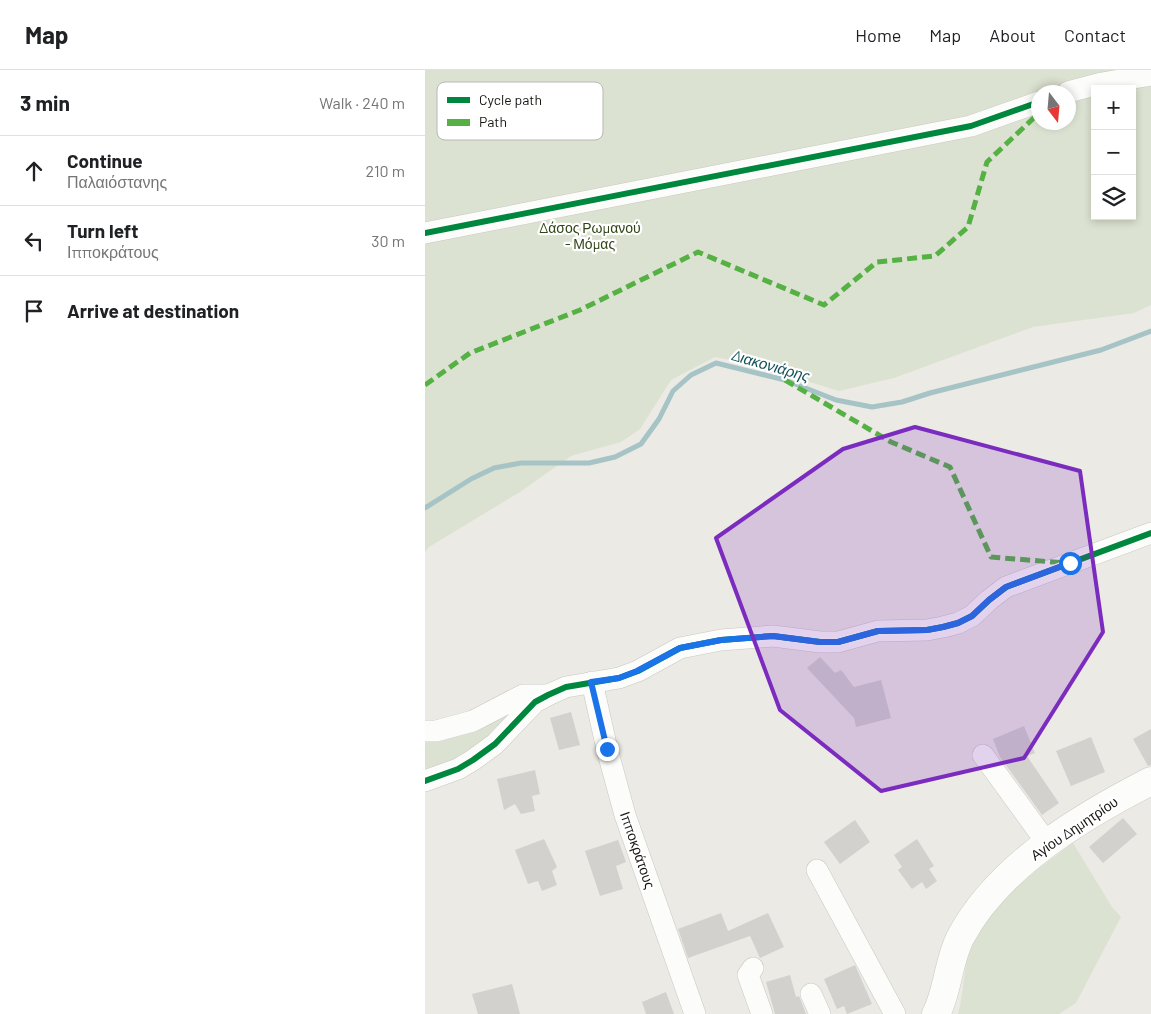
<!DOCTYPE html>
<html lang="en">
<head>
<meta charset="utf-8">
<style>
	:root { --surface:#fff; --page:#f2f2f2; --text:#202124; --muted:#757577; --line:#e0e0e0 }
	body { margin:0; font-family:Barlow,sans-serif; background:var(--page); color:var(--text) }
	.controls { position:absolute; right:15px; top:15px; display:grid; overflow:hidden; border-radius:0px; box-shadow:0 2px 8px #0003 }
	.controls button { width:45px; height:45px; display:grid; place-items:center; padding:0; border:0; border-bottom:1px solid var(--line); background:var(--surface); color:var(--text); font:25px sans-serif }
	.compass { position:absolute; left:606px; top:15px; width:45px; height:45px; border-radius:50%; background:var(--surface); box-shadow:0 2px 8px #0003; rotate:164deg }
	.stop { position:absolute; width:15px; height:15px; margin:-11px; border:4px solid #1a73e8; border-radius:50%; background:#fff }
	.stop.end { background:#1a73e8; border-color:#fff; box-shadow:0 1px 5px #0008 }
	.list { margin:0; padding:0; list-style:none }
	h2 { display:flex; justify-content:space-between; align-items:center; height:65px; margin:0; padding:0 20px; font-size:21px }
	h2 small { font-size:16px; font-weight:400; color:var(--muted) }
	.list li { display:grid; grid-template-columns:32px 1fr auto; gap:15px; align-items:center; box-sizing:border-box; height:70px; padding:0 20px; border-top:1px solid var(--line) }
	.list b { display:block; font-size:19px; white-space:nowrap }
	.list p { margin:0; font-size:16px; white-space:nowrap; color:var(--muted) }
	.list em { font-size:16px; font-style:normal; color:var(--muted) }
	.icon { flex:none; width:28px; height:28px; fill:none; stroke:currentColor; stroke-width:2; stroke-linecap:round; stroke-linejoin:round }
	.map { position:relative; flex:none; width:726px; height:944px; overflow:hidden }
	header { display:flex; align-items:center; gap:30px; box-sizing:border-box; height:70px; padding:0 25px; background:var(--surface); border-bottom:1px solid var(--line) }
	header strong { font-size:24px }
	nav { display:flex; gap:28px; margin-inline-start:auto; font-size:18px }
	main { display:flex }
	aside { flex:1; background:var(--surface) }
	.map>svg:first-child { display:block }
	.green { fill:#dce2d1; fill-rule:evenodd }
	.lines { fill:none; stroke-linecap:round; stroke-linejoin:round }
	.stream { stroke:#a6c3c5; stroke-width:5 }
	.building { fill:#d3d1ce }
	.minor-casing { stroke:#c9c8c4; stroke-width:22 }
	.major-casing { stroke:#c9c8c4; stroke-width:29 }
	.minor { stroke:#fcfcfb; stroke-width:21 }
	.major { stroke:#fcfcfb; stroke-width:28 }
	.quiet { stroke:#55b144; stroke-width:5; stroke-dasharray:10 5; stroke-linecap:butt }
	.cycleway-casing { stroke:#fff; stroke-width:9 }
	.cycleway { stroke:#00873e; stroke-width:6 }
	.route { stroke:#1a73e8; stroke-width:6 }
	.marked { fill:#7b2cbf; fill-opacity:0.2; stroke:#7b2cbf; stroke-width:4; stroke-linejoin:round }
	.labels { text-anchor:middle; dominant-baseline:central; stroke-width:4.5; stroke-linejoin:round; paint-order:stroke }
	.park-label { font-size:14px; fill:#304415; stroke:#fff }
	.street-label { font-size:14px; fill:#151411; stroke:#fff }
	.water-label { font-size:15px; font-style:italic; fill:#125057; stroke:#fff }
	.key { fill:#fff; stroke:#b9b8b8; stroke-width:1 }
	.key-label { font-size:14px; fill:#151411 }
</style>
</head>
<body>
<header>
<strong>Map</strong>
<nav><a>Home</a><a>Map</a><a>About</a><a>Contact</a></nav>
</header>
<main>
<aside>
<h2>3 min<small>Walk · 240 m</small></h2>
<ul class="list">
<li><svg class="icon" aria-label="ahead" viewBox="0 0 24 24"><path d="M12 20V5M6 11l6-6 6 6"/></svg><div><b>Continue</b><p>Παλαιόστανης</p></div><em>210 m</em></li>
<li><svg class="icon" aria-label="left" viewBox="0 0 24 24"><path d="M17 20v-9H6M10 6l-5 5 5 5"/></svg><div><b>Turn left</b><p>Ιπποκράτους</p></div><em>30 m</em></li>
<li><svg class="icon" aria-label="arrive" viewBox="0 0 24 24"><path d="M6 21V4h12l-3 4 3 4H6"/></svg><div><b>Arrive at destination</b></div></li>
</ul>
</aside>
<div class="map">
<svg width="726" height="944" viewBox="0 0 726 944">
	<rect width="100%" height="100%" fill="#ebeae4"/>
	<g class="green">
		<path d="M0,0h726v235l-17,8 -101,14 -139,51 -55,13 -85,-26 -39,-8 -44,23 -31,49 -19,13 -50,14 -51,36 -91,55 -4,5zM670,19h37v127h-37zM614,22h30v30h-30z"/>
		<polygon points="77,644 81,649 57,675 14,697 0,701 0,665"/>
		<path d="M648,773l39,64 9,10 -45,86 -17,11h-101c5,-18 5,-38 10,-57 5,-13 14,-38 24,-48 24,-25 53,-45 81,-66z"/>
	</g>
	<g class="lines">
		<polyline class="stream" points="0,438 46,409 69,398 96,393 164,393 190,387 216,374 234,349 248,321 266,305 291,293 360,310 411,330 447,337 477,332 505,323 676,280 726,261"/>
	</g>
	<g class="building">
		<polygon points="395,587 410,603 416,600 429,617 456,610 466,648 431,657 429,648 382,598"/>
		<polygon points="146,642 155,675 134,680 125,648"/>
		<polygon points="599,656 610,683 602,686 634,733 617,745 575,687 568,669"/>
		<polygon points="726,659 726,695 723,696 708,669"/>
		<polygon points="666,667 680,702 646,716 631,681"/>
		<polygon points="110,700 115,724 107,726 110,741 96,744 90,734 79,740 72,709"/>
		<polygon points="698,748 712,764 678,793 664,777"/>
		<polygon points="430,750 445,772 415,794 399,772"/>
		<polygon points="119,769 132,797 127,801 132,815 117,821 113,811 103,814 90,780"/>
		<polygon points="492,769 509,796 504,799 512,811 501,819 497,812 487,819 473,800 477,797 469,785"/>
		<polygon points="193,770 201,792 191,796 198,819 175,826 160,781"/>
		<polygon points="296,843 303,861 343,843 359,877 335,888 325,866 263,888 253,859"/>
		<polygon points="430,895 447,934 422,944 419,936 412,939 399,909"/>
		<polygon points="365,905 371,927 374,926 381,944 350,944 341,912"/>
		<polygon points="87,914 95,944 53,944 47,924"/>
		<polygon points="241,922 249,944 221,944 217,932"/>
	</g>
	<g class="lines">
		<defs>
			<g id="minor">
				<polyline points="643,22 677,13 726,5"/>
				<polyline points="0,163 546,56 614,32"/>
				<polyline points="167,612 182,679 200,745 270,944"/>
				<polyline points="0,661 11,661 48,651 98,625 123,625"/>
				<polyline points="558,685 622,773"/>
				<polyline points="0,711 33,699 48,690 70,674 110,632 123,625 141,617 194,608 213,601 255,578 296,570 348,566 395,572 413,572 453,561 502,560 518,557 533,553 547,546 564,530 581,517 726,463"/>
				<polyline points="392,800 470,944"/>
				<polyline points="328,898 323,905 337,944"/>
				<polyline points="386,924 395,944"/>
			</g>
			<path id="major" d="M511,944c12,-23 12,-52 24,-76 38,-72 121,-121 191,-157"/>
		</defs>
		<use href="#minor" class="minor-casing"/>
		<use href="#major" class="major-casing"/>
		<use href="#minor" class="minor"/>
		<use href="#major" class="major"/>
		<g class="quiet">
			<polyline points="360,310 466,372 525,397 566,487 640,493"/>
			<polyline points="0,315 45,283 155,240 273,182 399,235 452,192 510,186 543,157 562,92 614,43"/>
		</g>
		<defs>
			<g id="cycleway">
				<polyline points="0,163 546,56 614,32"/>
				<polyline points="0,711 33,699 48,690 70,674 110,632 123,625 141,617 194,608 213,601 255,578 296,570 348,566 395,572 413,572 453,561 502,560 518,557 533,553 547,546 564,530 581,517 726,463"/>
			</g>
		</defs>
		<use href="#cycleway" class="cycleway-casing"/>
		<use href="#cycleway" class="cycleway"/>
	</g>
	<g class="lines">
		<polyline class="route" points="182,679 166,612 194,608 212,601 255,578 296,570 348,566 395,572 413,572 453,561 502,560 518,557 533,553 547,546 564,530 581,517 645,493"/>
	</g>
	<path class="marked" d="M490,357l165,44 23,161 -79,126 -143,33 -101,-81 -64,-172 127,-89z"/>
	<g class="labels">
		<g class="park-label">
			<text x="165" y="157">Δάσος Ρωμανού<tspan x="165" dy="16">- Μόμας</tspan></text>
		</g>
		<g class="street-label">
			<text transform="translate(649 758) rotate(-34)">Αγίου Δημητρίου</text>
			<text transform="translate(213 780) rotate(71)">Ιπποκράτους</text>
		</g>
		<g class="water-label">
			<text transform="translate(346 295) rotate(16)">Διακονιάρης</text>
		</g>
	</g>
	<rect x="12" y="12" width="166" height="58" rx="8" class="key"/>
	<rect x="22" y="27" width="23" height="6" fill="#00873e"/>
	<rect x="22" y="49" width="23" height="7" fill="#55b144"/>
	<g class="key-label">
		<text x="54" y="35">Cycle path</text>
		<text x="54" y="57">Path</text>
	</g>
</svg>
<div class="controls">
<button>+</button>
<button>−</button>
<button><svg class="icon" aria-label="layers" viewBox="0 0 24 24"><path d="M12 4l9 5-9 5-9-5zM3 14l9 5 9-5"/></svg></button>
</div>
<svg class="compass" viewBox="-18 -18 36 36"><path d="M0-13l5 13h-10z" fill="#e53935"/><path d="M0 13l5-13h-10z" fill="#757577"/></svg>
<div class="stop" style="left:645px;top:493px"></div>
<div class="stop end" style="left:182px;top:679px"></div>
</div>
</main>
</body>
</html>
